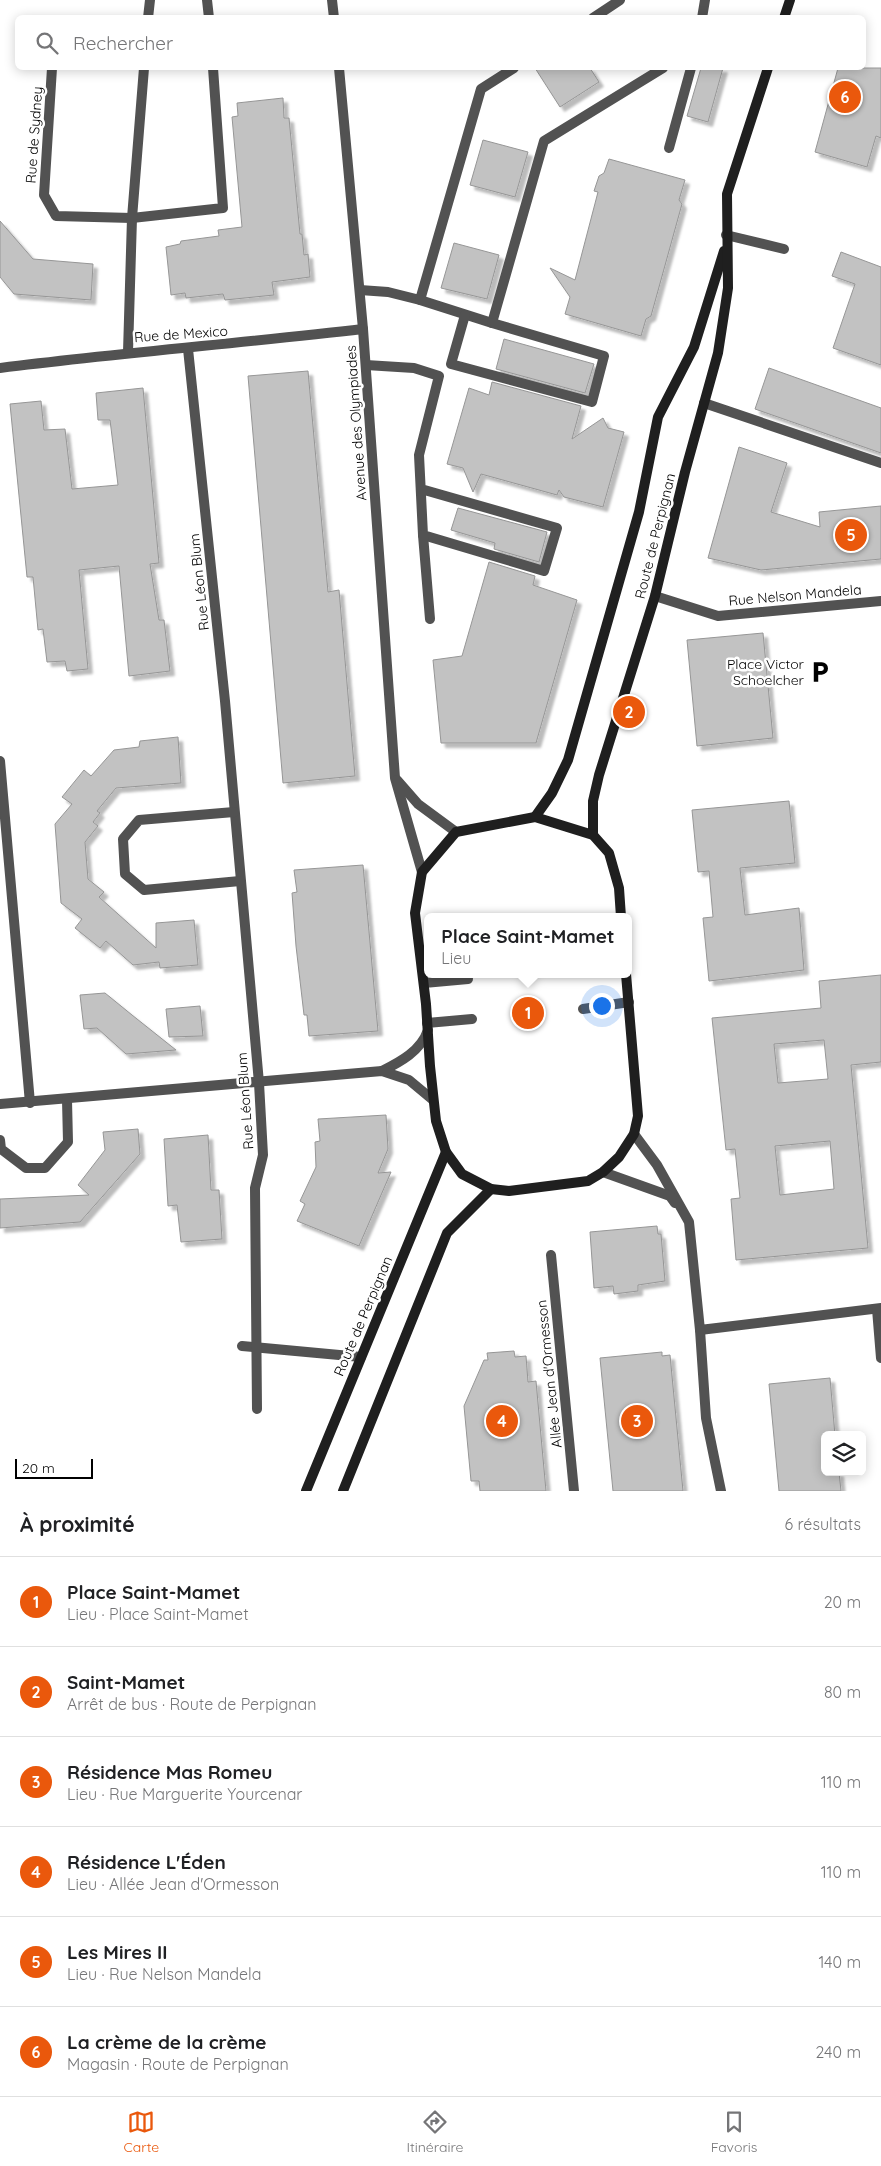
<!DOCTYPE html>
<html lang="fr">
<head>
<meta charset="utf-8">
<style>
	:root { --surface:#fff; --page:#f2f2f2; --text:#202124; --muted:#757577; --line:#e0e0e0; --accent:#ea580c }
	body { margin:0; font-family:Quicksand,sans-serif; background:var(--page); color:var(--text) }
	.controls { position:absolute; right:15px; bottom:15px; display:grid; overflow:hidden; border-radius:8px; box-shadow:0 2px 12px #0003 }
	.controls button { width:45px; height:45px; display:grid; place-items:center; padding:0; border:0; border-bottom:1px solid var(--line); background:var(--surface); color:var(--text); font:25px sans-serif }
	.scale { position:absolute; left:15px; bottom:12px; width:78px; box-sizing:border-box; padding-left:5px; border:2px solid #000; border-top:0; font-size:14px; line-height:18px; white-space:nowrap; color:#000; -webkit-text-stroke:4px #fff; paint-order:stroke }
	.you { position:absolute; left:601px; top:1005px; width:18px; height:18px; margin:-12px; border:4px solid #fff; border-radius:50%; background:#1a73e8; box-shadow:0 0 0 8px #1a73e833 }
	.badge { display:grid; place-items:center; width:32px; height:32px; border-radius:50%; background:var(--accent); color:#fff; font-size:16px; font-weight:700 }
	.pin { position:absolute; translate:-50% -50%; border:2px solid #fff; box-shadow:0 1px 5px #0006 }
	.popup { position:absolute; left:424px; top:913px; width:208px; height:65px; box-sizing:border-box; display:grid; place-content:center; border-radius:8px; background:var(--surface); filter:drop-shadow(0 1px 4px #0005); font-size:16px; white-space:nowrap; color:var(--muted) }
	.popup b { font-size:19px; color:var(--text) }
	.popup::after { content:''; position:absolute; left:50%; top:100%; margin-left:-10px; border:10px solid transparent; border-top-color:var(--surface) }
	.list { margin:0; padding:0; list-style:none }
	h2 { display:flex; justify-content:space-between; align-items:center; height:65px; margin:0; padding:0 20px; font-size:21px }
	h2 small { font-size:16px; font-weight:400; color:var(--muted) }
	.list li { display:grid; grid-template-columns:32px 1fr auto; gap:15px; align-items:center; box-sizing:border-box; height:90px; padding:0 20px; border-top:1px solid var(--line) }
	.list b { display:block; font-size:19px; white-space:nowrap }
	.list p { margin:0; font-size:16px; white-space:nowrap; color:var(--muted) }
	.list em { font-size:16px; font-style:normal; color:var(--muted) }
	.icon { flex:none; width:28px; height:28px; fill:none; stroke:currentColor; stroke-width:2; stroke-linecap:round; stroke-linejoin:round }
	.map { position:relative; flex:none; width:881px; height:1491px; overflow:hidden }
	.search { position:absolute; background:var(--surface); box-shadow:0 2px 12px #0003; left:15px; right:15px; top:15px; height:55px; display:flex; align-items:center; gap:12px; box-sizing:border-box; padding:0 18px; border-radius:8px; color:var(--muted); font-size:19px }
	.sheet { height:605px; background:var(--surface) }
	nav { display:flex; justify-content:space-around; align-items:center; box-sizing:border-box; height:70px; border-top:1px solid var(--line); background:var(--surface); font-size:14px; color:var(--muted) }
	nav a { display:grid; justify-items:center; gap:2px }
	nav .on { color:var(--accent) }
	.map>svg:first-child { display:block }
	.building { fill:#c2c2c2; stroke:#969696; fill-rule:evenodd; filter:url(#shadow) }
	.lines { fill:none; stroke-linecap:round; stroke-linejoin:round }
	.service { stroke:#525252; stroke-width:10 }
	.pedestrian { stroke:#525252; stroke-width:10 }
	.minor { stroke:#525252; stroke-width:10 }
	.secondary { stroke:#1f1f1f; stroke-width:10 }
	.labels { text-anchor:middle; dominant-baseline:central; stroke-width:5; stroke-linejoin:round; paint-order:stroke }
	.street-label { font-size:14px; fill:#000; stroke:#fff }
	.poi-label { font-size:14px; fill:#000; stroke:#fff; text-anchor:end }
</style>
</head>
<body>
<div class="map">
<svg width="881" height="1491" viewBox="0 0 881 1491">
	<defs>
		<filter id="shadow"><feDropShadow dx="4.5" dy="4.5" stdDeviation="1" flood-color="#0004"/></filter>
	</defs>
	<rect width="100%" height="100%" fill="#fff"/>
	<g class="building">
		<polygon points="535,68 590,68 599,82 560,107"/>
		<polygon points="701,68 723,68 708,122 687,116"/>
		<polygon points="838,68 881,68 881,138 876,136 867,167 815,152"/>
		<polygon points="283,98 284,118 289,118 300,234 302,234 304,255 308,254 310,277 272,282 274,295 225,300 223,294 186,298 185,293 171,295 166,247 180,244 181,241 219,236 218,230 242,227 232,117 238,116 237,103"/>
		<polygon points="483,140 528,152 515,197 470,185"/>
		<polygon points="609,159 685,180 679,200 682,204 651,316 646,319 641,336 565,314 570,297 550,268 575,280 598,192 594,191 599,176 604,173"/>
		<polygon points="0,221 33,259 93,264 91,300 14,294 0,277"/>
		<polygon points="454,243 499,255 487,299 441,288"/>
		<polygon points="841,252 881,267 881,365 833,348 855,284 832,276"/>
		<polygon points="504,339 594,364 585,393 496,369"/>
		<polygon points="769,368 881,408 881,453 755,409"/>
		<polygon points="308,371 328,592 339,590 355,776 283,783 248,376"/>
		<polygon points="492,382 581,406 572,439 603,418 608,428 624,432 603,507 564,497 559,490 557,495 481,474 473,492 463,468 447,464 469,388 489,395"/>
		<polygon points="143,388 159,563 150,564 159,620 164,620 170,671 129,676 119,566 79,570 88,669 67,671 65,661 47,662 43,629 38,630 33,577 27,577 10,404 41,401 44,430 65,429 72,489 118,485 110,420 98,420 96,393"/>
		<polygon points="739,447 787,463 771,512 820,527 819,512 881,506 881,559 761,570 708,558"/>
		<polygon points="458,508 547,532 539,562 494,549 495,543 451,530"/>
		<polygon points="489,562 535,576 533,585 577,600 536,743 441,743 433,660 462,656"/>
		<polygon points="763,633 773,738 697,746 687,640"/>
		<polygon points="178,737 181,783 116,788 97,811 100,813 93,822 98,826 85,842 88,879 104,892 99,897 156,948 156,923 194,920 198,965 160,968 159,962 133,965 106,941 100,948 75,928 82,919 61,903 55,824 72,804 62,797 84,770 91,776 114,750 139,747 140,741"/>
		<polygon points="789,801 795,863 740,868 745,915 799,908 804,970 709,981 703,918 713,917 709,871 698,872 692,810"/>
		<polygon points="363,865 378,1031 309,1036 307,1015 304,1015 296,946 292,893 297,892 294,870"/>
		<path d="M881,975v87l-30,3 17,183 -132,12 -5,-61 9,-1 -5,-49 -9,1 -14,-132 109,-10 -2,-27zM824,1040l4,39 -50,4 -4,-39zM830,1141l4,48 -54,6 -5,-49z"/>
		<polygon points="105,993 132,1015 176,1050 126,1054 97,1028 84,1029 80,995"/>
		<polygon points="200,1006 203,1036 169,1037 166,1009"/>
		<polygon points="386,1115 388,1149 378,1173 391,1172 359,1246 297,1221 305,1204 300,1201 316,1167 315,1142 320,1141 318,1119"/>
		<polygon points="138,1129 140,1154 80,1222 0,1228 0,1199 89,1195 78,1185 105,1150 103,1132"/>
		<polygon points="208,1135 211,1190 219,1190 222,1239 181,1242 177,1205 168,1206 164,1139"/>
		<polygon points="657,1226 658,1234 661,1234 665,1281 638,1285 638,1291 614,1294 613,1286 594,1288 590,1232"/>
		<polygon points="514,1351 515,1357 526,1356 528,1382 536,1381 546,1491 480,1491 479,1481 471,1481 464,1406 484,1360 488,1360 487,1353"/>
		<polygon points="662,1352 662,1356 670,1355 683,1491 613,1491 600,1358"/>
		<polygon points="830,1378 835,1435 825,1435 825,1472 839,1472 841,1491 779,1491 769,1384"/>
	</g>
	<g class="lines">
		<g class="service">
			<polyline points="207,0 209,18"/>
			<polyline points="593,18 620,0"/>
			<polyline points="702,18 705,0"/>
			<polyline points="669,148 691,68"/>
			<polyline points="132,218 223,208 213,68"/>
			<polyline points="726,235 784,249"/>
			<polyline points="360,290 388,292 420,300 481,89 514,68"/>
			<polyline points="420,300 492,323 544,141 663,68"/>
			<polyline points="465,315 451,364 592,402 604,356 492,323"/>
			<polyline points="366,365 414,368 439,376 419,455 423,535 544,571 557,528 421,489"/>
			<polyline points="704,403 881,463"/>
			<polyline points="423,535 430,619"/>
			<polyline points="424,983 468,979"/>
			<polyline points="583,1009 629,1002"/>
			<polyline points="427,1023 472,1019"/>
			<polyline points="242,1346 361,1357"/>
		</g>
		<g class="pedestrian">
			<polyline points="0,761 30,1103"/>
			<polyline points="551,1255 574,1491"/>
		</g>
		<g class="minor">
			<polyline points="332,0 334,18"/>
			<polyline points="148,18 150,0"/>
			<polyline points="52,68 44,195 56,216 132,218"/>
			<polyline points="339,68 363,329 395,778 422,872"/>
			<polyline points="188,349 225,701 259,1083 263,1155 255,1188 257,1409"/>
			<polyline points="128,352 132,218 144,68"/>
			<path d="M0,368c121,-15 242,-25 363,-39"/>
			<polyline points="655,596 718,616 881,601"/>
			<polyline points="397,780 418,804 456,832"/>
			<polyline points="234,812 139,820 123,839 125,874 144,890 240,881"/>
			<path d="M382,1071c18,-9 39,-20 46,-41"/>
			<polyline points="0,1104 382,1071 409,1080 433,1100"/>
			<polyline points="634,1134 657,1165 689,1222 700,1330 881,1308"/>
			<polyline points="0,1140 1,1149 26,1168 45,1168 68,1142 67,1100"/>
			<polyline points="603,1172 670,1196 675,1203"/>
			<polyline points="877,1309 881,1358"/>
			<polyline points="700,1330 706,1418 721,1491"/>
		</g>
		<g class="secondary">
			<polyline points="784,18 790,0"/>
			<polyline points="535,817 552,793 568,760 639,512 658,417 694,347 724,251"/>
			<polyline points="593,835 593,801 599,775 655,596 685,472 718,353 728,288 727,194 768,68"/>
			<polyline points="621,917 619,888 609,853 593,835 535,817 456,832 422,872 415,913 426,1004 430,1066 436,1121 446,1152 462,1174 491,1189 509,1191 588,1181 603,1172 619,1157 634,1134 638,1116 626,974"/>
			<polyline points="306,1491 446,1152"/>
			<polyline points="343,1491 447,1233 491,1189"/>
		</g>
	</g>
	<defs>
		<symbol id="parking-bare" viewBox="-9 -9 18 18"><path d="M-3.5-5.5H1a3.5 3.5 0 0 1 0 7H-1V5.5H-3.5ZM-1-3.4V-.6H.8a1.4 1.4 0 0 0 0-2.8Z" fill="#000" stroke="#fff" stroke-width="2.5" paint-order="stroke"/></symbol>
	</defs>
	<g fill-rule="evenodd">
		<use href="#parking-bare" x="804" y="656" width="32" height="32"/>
	</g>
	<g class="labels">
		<g class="street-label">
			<text transform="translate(34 135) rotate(-86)">Rue de Sydney</text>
			<text transform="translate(181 334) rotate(-4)">Rue de Mexico</text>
			<text transform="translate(356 423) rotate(-94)">Avenue des Olympiades</text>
			<text transform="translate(655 536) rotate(-76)">Route de Perpignan</text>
			<text transform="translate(199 582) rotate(-96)">Rue Léon Blum</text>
			<text transform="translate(795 595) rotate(-5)">Rue Nelson Mandela</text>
			<text transform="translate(245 1101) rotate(-94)">Rue Léon Blum</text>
			<text transform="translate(363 1316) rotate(-67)">Route de Perpignan</text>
			<text transform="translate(549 1374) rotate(-96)">Allée Jean d'Ormesson</text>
		</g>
		<g class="poi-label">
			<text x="804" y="664">Place Victor<tspan x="804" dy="16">Schoelcher</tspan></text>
		</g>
	</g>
</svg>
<div class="controls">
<button><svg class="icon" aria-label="layers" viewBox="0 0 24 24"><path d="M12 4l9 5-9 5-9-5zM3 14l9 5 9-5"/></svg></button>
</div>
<div class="scale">20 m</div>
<div class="you"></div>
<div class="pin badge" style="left:528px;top:1013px">1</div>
<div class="popup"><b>Place Saint-Mamet</b>Lieu</div>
<div class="pin badge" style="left:629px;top:712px">2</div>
<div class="pin badge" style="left:637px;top:1421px">3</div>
<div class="pin badge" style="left:502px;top:1421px">4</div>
<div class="pin badge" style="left:851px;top:535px">5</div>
<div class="pin badge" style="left:845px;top:97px">6</div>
<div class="search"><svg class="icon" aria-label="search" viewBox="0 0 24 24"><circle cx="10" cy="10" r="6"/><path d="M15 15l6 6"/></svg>Rechercher</div>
</div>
<section class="sheet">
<h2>À proximité<small>6 résultats</small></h2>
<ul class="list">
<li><span class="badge">1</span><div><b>Place Saint-Mamet</b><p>Lieu · Place Saint-Mamet</p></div><em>20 m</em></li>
<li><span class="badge">2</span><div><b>Saint-Mamet</b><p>Arrêt de bus · Route de Perpignan</p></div><em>80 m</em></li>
<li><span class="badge">3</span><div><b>Résidence Mas Romeu</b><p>Lieu · Rue Marguerite Yourcenar</p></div><em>110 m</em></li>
<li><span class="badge">4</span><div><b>Résidence L'Éden</b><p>Lieu · Allée Jean d'Ormesson</p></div><em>110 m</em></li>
<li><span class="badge">5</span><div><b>Les Mires II</b><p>Lieu · Rue Nelson Mandela</p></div><em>140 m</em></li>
<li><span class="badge">6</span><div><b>La crème de la crème</b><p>Magasin · Route de Perpignan</p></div><em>240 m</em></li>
</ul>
</section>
<nav>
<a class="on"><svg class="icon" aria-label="map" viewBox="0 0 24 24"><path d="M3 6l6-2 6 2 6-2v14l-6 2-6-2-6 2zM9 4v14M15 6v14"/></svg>Carte</a>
<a><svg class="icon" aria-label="directions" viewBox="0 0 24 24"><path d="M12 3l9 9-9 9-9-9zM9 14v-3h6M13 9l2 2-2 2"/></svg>Itinéraire</a>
<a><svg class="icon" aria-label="saved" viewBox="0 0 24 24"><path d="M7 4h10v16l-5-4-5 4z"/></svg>Favoris</a>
</nav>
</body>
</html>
